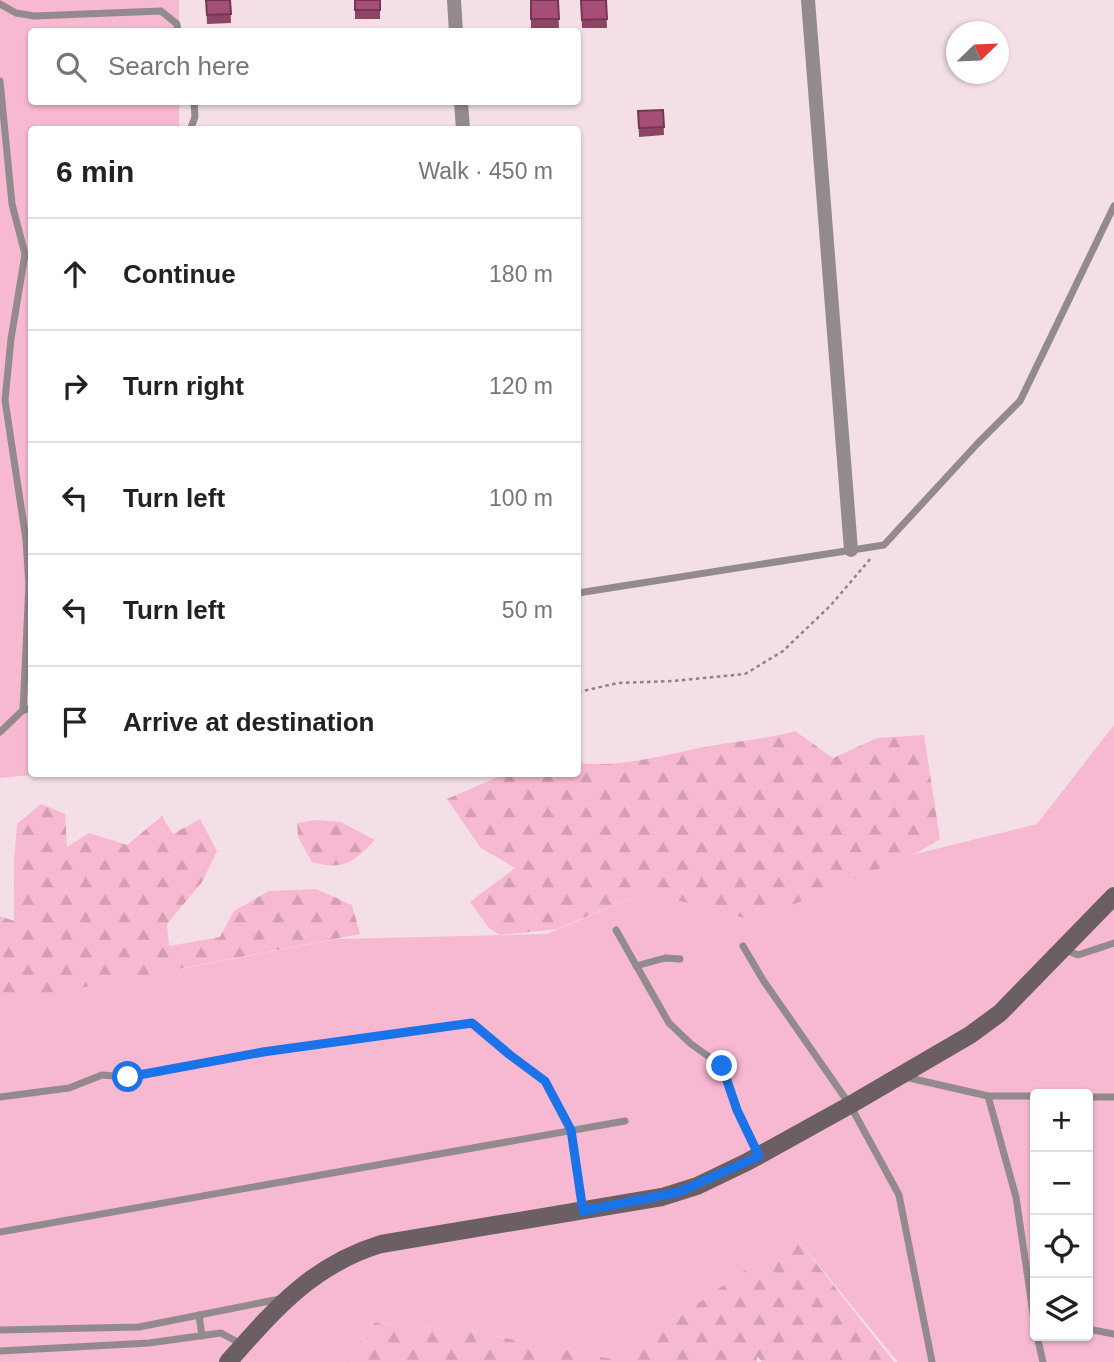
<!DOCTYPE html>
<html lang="en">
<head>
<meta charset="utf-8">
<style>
	:root { --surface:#fff; --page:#f6f6f6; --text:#222; --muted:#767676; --line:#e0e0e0 }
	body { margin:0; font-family:Arial,sans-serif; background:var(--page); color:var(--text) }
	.controls { position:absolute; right:21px; bottom:21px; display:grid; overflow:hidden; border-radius:7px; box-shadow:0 2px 5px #0004 }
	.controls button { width:63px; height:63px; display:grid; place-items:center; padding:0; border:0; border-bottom:2px solid var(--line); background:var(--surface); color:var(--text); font:35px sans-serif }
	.compass { position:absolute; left:946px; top:21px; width:63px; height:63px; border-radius:50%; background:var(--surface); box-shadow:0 2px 5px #0004; rotate:67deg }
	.stop { position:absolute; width:21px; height:21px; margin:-16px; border:5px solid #1a73e8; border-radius:50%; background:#fff }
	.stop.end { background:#1a73e8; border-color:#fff; box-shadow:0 2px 7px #0008 }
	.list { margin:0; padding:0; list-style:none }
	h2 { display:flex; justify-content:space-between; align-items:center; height:91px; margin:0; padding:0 28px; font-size:30px }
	h2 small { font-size:23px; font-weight:400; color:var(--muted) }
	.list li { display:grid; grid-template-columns:46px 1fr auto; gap:21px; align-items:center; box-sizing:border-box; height:112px; padding:0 28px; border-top:2px solid var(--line) }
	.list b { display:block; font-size:26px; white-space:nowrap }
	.list em { font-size:23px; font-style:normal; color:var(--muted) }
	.icon { flex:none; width:38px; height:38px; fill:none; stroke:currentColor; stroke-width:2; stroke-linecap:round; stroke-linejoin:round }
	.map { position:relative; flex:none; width:1114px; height:1362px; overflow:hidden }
	.search { position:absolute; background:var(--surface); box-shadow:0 2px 5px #0004; left:28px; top:28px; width:553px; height:77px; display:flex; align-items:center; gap:18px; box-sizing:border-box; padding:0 24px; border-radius:7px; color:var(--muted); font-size:26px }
	.panel { position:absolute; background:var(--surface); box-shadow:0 2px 5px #0004; left:28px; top:126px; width:553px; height:651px; border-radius:7px }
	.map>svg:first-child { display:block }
	.forest { fill:url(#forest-firs) }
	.garden { fill:#f7b8d1; fill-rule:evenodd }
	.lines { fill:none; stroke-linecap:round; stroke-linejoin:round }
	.path { stroke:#8f8186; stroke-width:2.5; stroke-dasharray:3.5 3.5; stroke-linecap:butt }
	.lane { stroke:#928a8d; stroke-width:7 }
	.street { stroke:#928a8d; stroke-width:14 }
	.secondary { stroke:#6b5f63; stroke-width:18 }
	.wall { fill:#8e4465 }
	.building { fill:#a54f76; stroke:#743753; stroke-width:2 }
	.route { stroke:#1a73e8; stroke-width:9 }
</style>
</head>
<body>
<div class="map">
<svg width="1114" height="1362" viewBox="0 0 1114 1362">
	<defs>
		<pattern id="forest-firs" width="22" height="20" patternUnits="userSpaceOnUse" patternTransform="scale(1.75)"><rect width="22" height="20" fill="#f7b8d1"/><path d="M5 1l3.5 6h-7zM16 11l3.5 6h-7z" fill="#d39db2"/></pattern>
	</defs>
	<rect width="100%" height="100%" fill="#f4dfe7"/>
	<g class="forest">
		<path d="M795,731l38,27 44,-20 47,-3 16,104 -25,15 -161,67 -109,-29 -88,37 -57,6 -11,-7 -19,-26 45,-34 -34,-20 -34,-49 58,-25h73v-11c45,5 88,-9 132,-17 29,-5 56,-7 85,-15z"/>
		<polygon points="41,804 65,814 67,847 89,833 127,845 162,816 173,834 200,819 217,851 202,882 167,924 169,946 220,937 234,911 269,891 316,889 352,905 360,934 173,970 0,1036 0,916 14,921 14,862 17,824"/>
		<path d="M317,820l24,2 34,18c-21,22 -32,31 -63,22l-14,-25 -1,-14z"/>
		<polygon points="794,1235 894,1362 762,1362 757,1356 757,1362 344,1362 375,1322 480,1333 618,1360"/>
	</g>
	<g class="garden">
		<polygon points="0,0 179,0 179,31 32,32 32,102 179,102 179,129 32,130 32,774 40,774 0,778"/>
		<path d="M1114,725v637h-216l-104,-127 -176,125 -138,-27 -105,-11 -31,40h-344v-359l337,-64 210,-5 98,-42 109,29 161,-67 122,-30zM1035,1094h53v242h-53z"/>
	</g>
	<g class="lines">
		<polyline class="path" points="578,692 618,683 673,681 745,674 783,651 831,605 871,558"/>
		<g class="lane">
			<polyline points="0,4 16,13 34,16 161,11 177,24 178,32"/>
			<polyline points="0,81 12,204 25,254 32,259"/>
			<polyline points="190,130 195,117 194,102"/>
			<polyline points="578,593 884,545 978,443 1020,401 1114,206"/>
			<polyline points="23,710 29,585 26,540 5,400 11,339 25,254"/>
			<polyline points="0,732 23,710 32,708"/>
			<polyline points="616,930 669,1023 691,1044 722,1066 737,1109 758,1155"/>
			<polyline points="743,946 763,980 850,1105 899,1195 932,1362"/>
			<polyline points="1063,949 1078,955 1114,943"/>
			<polyline points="636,966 665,958 680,959"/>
			<polyline points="905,1077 988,1096 1035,1096"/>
			<polyline points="988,1096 1016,1197 1035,1327"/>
			<polyline points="0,1097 69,1088 102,1075 128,1077 263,1052 472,1023 510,1055 545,1081 571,1130 583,1210"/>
			<polyline points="1088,1097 1114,1097"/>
			<polyline points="0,1232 625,1121"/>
			<polyline points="199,1315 202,1336"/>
			<polyline points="1088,1329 1114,1334"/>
			<polyline points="0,1330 139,1327 280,1299"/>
			<polyline points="1037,1336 1043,1362"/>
			<polyline points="0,1351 149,1343 221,1333 243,1345"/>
		</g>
		<g class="street">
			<polyline points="454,0 456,32"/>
			<polyline points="808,0 851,550"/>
			<polyline points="461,102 463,130"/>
		</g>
		<path class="secondary" d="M228,1362c46,-52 84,-97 153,-118l281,-47 35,-11 50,-24 103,-57 120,-70 30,-22 114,-117"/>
	</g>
	<g class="wall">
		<polygon points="206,0 230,0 231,23 207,24"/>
		<rect x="355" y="0" width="25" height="19"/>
		<polygon points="531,0 558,0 559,28 531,28"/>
		<polygon points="581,0 606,0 607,28 582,28"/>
		<polygon points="663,110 664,135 639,137 638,111"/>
	</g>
	<g class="building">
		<polygon points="206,0 230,0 231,14 207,15"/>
		<rect x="355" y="0" width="25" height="10"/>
		<polygon points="531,0 558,0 559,19 531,19"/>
		<polygon points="581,0 606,0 607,19 582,20"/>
		<polygon points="663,110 664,127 639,128 638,111"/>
	</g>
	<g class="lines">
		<polyline class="route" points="128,1077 263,1052 472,1023 510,1055 545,1081 571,1130 583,1211 679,1192 759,1156 737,1110 722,1066"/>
	</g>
</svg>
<div class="controls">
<button>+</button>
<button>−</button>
<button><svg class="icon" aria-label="locate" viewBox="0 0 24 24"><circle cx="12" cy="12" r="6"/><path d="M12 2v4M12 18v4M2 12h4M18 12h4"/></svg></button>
<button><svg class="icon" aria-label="layers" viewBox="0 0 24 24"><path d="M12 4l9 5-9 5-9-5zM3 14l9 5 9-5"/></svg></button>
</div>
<svg class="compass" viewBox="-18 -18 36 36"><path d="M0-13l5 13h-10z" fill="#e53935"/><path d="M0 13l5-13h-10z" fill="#767676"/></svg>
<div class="stop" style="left:128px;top:1077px"></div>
<div class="stop end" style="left:722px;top:1066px"></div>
<div class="search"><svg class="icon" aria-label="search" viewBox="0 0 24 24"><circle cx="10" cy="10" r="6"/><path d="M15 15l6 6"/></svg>Search here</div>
<section class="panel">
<h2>6 min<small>Walk · 450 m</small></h2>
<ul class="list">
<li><svg class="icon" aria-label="ahead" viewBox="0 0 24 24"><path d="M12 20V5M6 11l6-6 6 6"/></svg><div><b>Continue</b></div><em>180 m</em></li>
<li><svg class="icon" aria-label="right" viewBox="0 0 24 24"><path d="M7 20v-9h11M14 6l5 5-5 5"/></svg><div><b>Turn right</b></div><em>120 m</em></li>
<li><svg class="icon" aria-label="left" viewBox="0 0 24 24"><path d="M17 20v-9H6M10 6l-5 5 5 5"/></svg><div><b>Turn left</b></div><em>100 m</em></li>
<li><svg class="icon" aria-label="left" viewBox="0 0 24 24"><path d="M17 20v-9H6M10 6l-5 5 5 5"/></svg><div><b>Turn left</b></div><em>50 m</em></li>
<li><svg class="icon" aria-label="arrive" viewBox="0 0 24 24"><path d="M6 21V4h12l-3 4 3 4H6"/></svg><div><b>Arrive at destination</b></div></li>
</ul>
</section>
</div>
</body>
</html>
